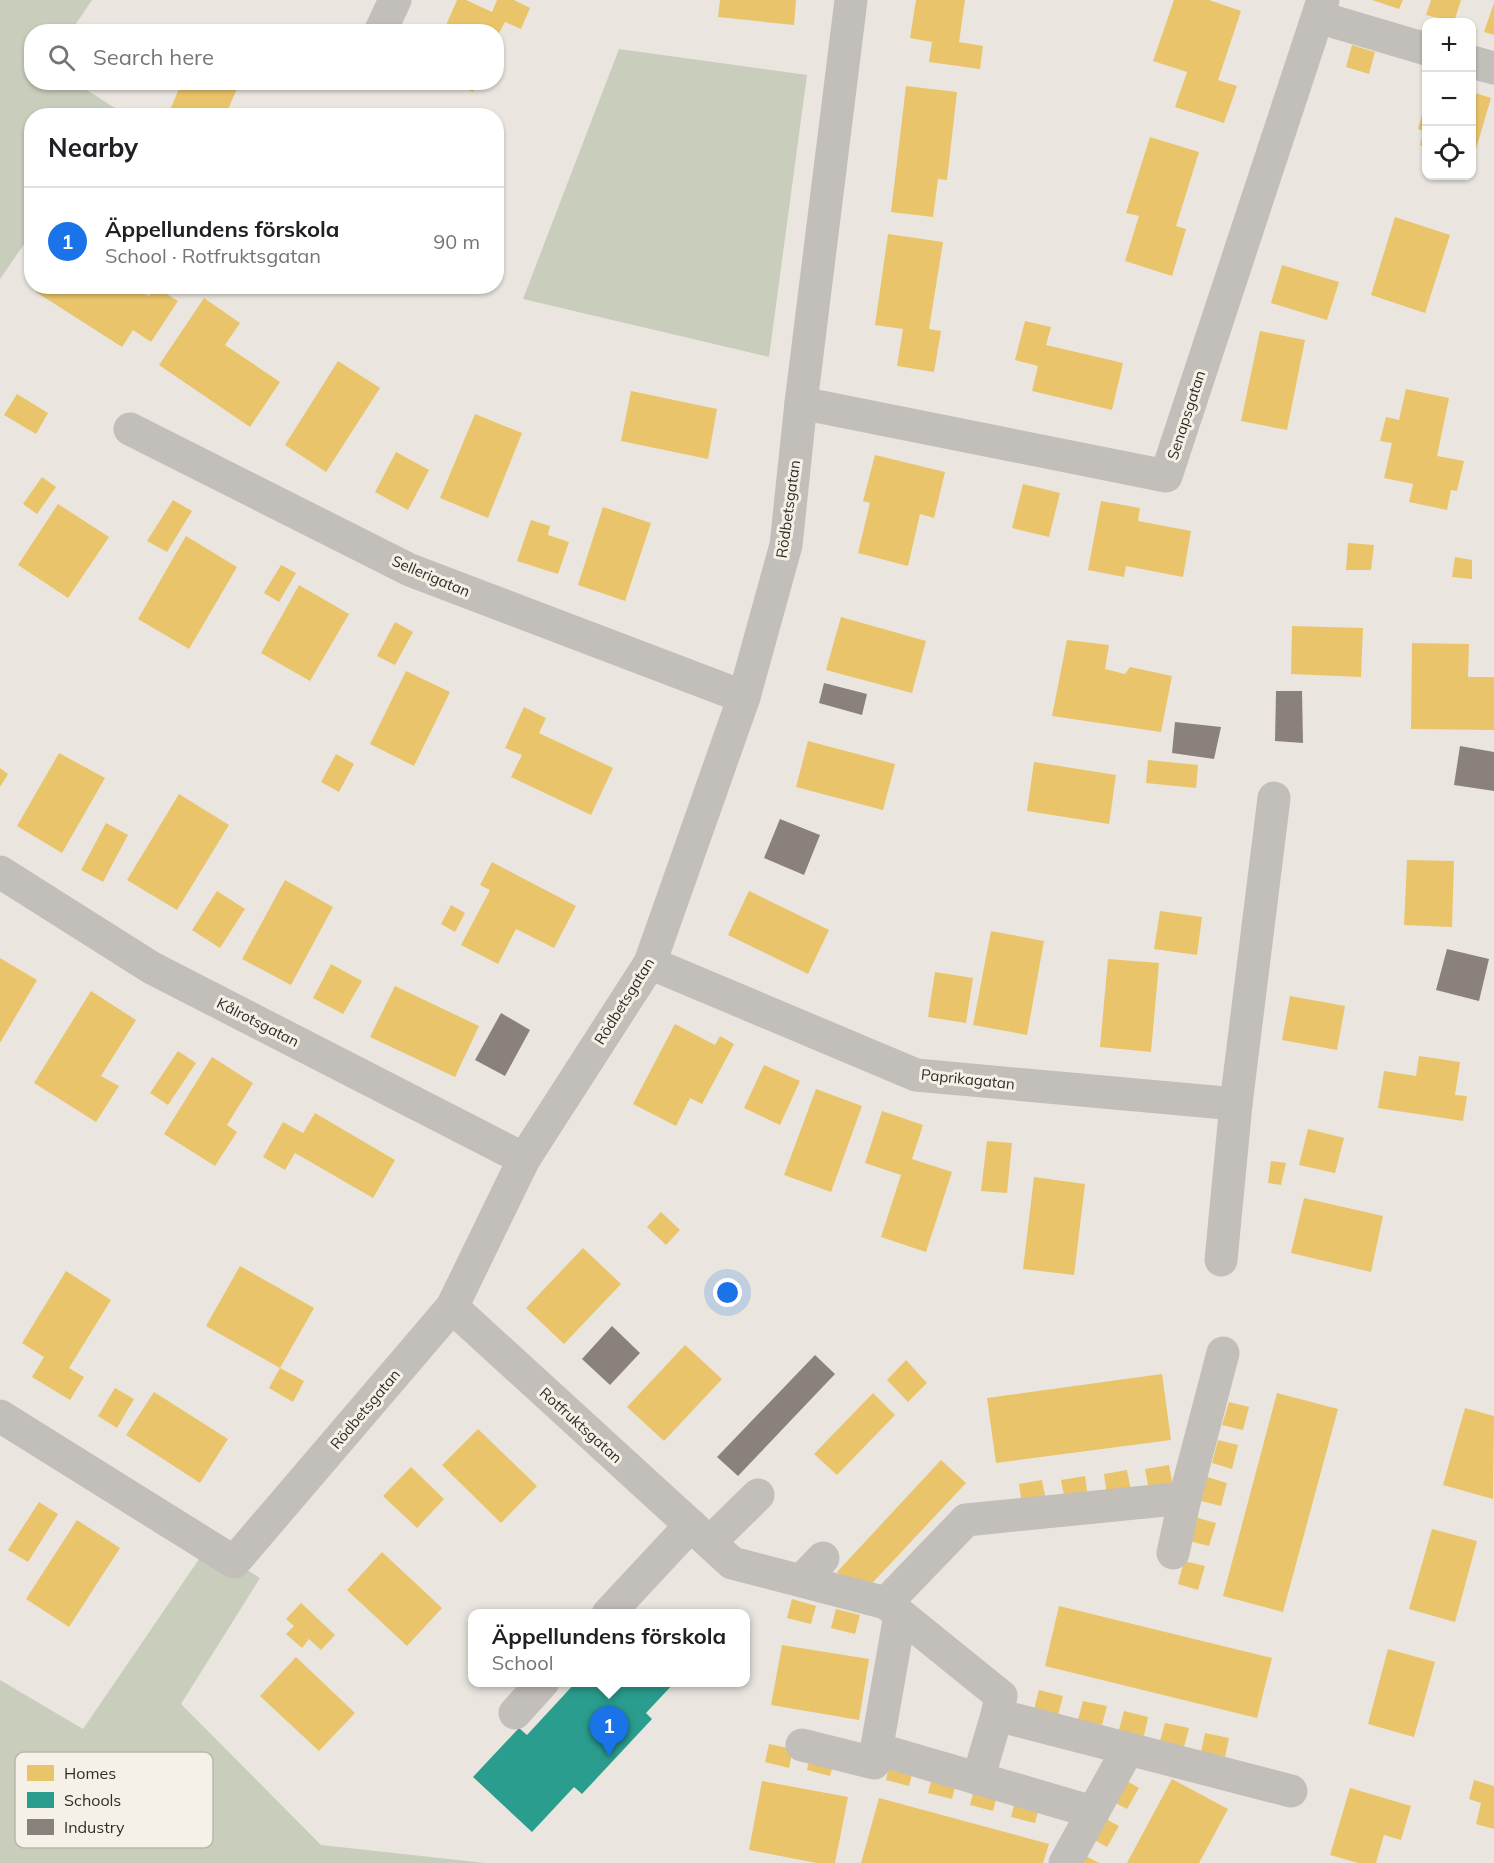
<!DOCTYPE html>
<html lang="en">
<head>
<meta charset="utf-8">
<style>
	:root { --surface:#fff; --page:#f6f6f6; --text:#202124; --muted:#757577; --line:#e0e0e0; --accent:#1a73e8 }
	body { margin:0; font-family:Mulish,sans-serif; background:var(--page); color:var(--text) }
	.controls { position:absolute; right:18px; top:18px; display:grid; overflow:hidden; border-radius:12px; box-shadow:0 2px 4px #0004 }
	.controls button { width:54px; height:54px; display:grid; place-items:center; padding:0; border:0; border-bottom:2px solid var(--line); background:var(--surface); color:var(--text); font:30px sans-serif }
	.you { position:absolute; left:728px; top:1293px; width:21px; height:21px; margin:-15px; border:4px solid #fff; border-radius:50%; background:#1a73e8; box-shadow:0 0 0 9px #1a73e833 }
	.badge { display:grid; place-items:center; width:39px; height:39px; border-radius:50%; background:var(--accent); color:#fff; font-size:20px; font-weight:700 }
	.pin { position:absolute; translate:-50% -50px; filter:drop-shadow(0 2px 3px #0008) }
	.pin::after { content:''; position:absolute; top:32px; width:21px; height:18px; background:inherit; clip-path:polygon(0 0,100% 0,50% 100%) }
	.popup { position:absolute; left:468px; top:1609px; width:282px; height:78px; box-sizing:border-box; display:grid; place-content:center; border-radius:12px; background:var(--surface); filter:drop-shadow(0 2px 4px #0005); font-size:20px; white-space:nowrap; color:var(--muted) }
	.popup b { font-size:22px; color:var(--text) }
	.popup::after { content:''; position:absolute; left:50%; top:100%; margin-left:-12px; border:12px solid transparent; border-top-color:var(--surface) }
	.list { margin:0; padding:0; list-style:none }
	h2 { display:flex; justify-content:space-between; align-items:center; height:78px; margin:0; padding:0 24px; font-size:26px }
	h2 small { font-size:20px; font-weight:400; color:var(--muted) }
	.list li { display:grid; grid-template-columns:39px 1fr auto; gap:18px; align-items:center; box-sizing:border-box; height:108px; padding:0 24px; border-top:2px solid var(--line) }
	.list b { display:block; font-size:22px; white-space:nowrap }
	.list p { margin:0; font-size:20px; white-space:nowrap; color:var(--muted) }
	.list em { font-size:20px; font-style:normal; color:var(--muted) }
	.icon { flex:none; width:33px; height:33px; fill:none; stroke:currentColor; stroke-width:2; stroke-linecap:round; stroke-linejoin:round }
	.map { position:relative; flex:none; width:1494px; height:1863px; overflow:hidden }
	.search { position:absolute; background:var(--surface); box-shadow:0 2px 4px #0004; left:24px; top:24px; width:480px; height:66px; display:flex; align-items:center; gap:15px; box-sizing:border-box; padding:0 21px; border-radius:24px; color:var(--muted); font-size:22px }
	.panel { position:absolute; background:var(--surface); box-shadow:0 2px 4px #0004; left:24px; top:108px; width:480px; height:186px; border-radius:24px }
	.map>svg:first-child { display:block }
	.green { fill:#c8cebb }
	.homes { fill:#e9c46a }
	.schools { fill:#2a9d8f }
	.industry { fill:#8a817c }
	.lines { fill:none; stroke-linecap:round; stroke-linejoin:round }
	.minor { stroke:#c2beb9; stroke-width:33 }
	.labels { text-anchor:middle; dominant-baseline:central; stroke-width:6; stroke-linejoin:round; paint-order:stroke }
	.street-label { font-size:15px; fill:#322c28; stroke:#f6f1e7 }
	.key { fill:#f6f1e7; stroke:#bbb6ae; stroke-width:1.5 }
	.key-label { font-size:16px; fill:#322c28 }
</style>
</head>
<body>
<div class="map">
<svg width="1494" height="1863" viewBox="0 0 1494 1863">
	<rect width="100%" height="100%" fill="#eae6df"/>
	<g class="green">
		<polygon points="0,0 92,0 71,31 32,32 32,82 76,83 118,110 114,115 32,116 31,234 0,279"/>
		<polygon points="619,49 807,75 769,357 523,299"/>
		<polygon points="208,1546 260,1578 181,1704 321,1845 485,1863 0,1863 0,1680 83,1729"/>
	</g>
	<g class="homes">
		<polygon points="457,0 466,0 492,12 497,0 514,0 530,8 521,29 505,22 496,39 496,32 443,32"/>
		<polygon points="720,0 796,0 794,25 718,17"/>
		<polygon points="916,0 965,0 959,42 983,46 980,69 929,62 932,42 910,38"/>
		<polygon points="1174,0 1209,0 1241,11 1218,80 1237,86 1224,123 1175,107 1187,72 1153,61"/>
		<polygon points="1372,0 1403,0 1399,9"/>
		<polygon points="1431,0 1461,0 1454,22 1426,15"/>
		<polygon points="1494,3 1494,35 1484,32"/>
		<polygon points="1352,45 1375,52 1369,74 1346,67"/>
		<polygon points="182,82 240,82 225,116 178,116 169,112"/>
		<polygon points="451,82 477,82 473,92"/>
		<polygon points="906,86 957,92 947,180 938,179 933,217 891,212"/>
		<polygon points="1472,92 1491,98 1476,149 1472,148"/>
		<polygon points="1426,101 1426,147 1420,145 1424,131 1418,129"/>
		<polygon points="1150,137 1199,152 1176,226 1186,229 1172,276 1125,261 1139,216 1126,213"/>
		<polygon points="1395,217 1450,235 1425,313 1371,295"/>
		<polygon points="888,234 943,242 929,329 941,331 934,372 897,366 903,329 875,325"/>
		<polygon points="1282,265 1339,282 1327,320 1271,303"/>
		<polygon points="39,286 133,286 149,296 155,287 178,301 151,342 133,330 122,347 36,292"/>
		<polygon points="204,298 240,323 225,345 280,382 250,427 159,365"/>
		<polygon points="1025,321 1051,327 1046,345 1123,363 1112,410 1032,391 1038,366 1015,360"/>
		<polygon points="1260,331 1305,340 1287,430 1241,421"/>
		<polygon points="338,361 380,388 326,472 285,445"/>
		<polygon points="1406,389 1449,398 1437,456 1464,461 1457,491 1451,490 1447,510 1409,502 1413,484 1384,478 1392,443 1380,441 1386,417 1399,420"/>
		<polygon points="631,391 717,409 708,459 621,441"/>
		<polygon points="17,394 48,413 36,434 4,415"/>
		<polygon points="475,414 522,433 488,518 440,498"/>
		<polygon points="396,452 429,470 408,510 375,492"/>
		<polygon points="875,455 945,472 934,518 920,514 908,566 858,553 870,503 863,501"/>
		<polygon points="42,477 56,487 37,514 23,504"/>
		<polygon points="1023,484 1060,493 1049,537 1012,528"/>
		<polygon points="173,500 192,511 167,552 147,541"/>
		<polygon points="1101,501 1140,508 1138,521 1191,531 1183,577 1126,566 1124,577 1088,570"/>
		<polygon points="58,504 109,537 68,598 18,565"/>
		<polygon points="603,507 651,523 625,601 578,585"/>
		<polygon points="531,520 550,526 548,535 569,542 558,574 517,561"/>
		<polygon points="186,536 237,567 189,649 138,619"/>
		<polygon points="1348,543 1374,545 1371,570 1346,570"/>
		<polygon points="1455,557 1472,560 1472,579 1452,577"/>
		<polygon points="281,565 296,573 279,602 264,593"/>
		<polygon points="299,585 349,614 310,681 261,653"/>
		<polygon points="841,617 926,641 912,693 826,670"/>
		<polygon points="395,622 413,632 395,665 377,656"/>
		<polygon points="1292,626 1363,628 1361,677 1291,674"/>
		<polygon points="1067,640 1109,645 1105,669 1125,674 1130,667 1172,676 1161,732 1052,716"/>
		<polygon points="1412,643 1469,644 1468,677 1494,677 1494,730 1411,729"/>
		<polygon points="406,671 450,692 414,766 370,744"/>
		<polygon points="524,707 546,718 539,733 613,768 591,815 511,777 522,755 505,748"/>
		<polygon points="808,741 895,764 883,810 796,787"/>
		<polygon points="59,753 105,778 62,853 17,826"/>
		<polygon points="336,754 354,764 339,792 321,782"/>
		<polygon points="1148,760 1198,765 1196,788 1146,783"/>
		<polygon points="1034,762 1116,775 1109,824 1027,811"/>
		<polygon points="0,768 8,774 0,787"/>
		<polygon points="179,794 229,825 177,910 127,880"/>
		<polygon points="106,823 128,835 103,882 81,870"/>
		<polygon points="1407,860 1454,861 1452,927 1404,925"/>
		<polygon points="492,862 576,906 554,948 516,929 498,964 461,945 490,890 480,885"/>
		<polygon points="285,880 333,907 291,985 242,959"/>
		<polygon points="217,891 245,909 220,948 192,930"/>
		<polygon points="749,891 829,930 808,974 728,935"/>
		<polygon points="451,905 465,913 455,932 441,924"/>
		<polygon points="1160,911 1202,917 1197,955 1154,949"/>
		<polygon points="991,931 1044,941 1027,1035 973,1025"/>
		<polygon points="0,958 37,980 0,1043"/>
		<polygon points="1108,959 1159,963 1151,1052 1100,1047"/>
		<polygon points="331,964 362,981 343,1014 313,998"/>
		<polygon points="935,972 973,978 966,1023 928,1017"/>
		<polygon points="395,986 479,1026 455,1077 370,1037"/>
		<polygon points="91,991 136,1020 101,1076 119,1086 96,1122 34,1083"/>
		<polygon points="1290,996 1345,1006 1337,1050 1282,1040"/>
		<polygon points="675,1024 715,1045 720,1036 734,1044 702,1104 690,1098 676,1126 633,1104"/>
		<polygon points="178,1051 196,1063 168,1105 150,1093"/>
		<polygon points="1419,1056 1460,1062 1455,1095 1467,1096 1463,1121 1378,1108 1384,1071 1416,1076"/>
		<polygon points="212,1057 253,1083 227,1125 237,1132 215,1166 164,1134"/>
		<polygon points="764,1065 800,1081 780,1125 744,1108"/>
		<polygon points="816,1089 862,1106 831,1192 784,1175"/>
		<polygon points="882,1111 923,1125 912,1159 952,1172 926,1252 881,1237 901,1175 865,1163"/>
		<polygon points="315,1113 395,1160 373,1198 295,1153 285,1170 263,1157 283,1122 303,1133"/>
		<polygon points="1308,1129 1344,1138 1335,1173 1299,1165"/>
		<polygon points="987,1141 1012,1143 1007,1193 981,1191"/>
		<polygon points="1271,1161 1286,1163 1281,1185 1268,1183"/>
		<polygon points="1034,1177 1085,1184 1074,1275 1023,1269"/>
		<polygon points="1304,1198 1383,1216 1371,1272 1291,1253"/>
		<polygon points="661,1212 680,1230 666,1245 647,1227"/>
		<polygon points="583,1248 621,1284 564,1344 526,1308"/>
		<polygon points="240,1266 314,1308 280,1368 206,1326"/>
		<polygon points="66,1271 111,1300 69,1368 84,1377 70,1400 32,1377 44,1357 22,1343"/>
		<polygon points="685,1345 722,1379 664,1441 627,1407"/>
		<polygon points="906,1360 927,1383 908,1402 887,1380"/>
		<polygon points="280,1368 304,1381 293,1402 269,1388"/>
		<polygon points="1162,1374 1171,1440 996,1463 987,1398"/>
		<polygon points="115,1388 134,1399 117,1428 98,1416"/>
		<polygon points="154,1392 228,1439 200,1483 126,1435"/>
		<polygon points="873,1393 895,1415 837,1475 814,1454"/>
		<polygon points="1277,1393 1338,1409 1283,1612 1223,1596"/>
		<polygon points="1229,1402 1249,1407 1243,1430 1222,1425"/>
		<polygon points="1465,1408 1494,1416 1493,1499 1443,1485"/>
		<polygon points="478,1429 537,1486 501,1523 442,1465"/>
		<polygon points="1218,1440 1238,1445 1232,1469 1212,1463"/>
		<polygon points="941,1460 966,1483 861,1595 837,1572"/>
		<polygon points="1169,1465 1173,1486 1149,1490 1145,1469"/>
		<polygon points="411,1467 444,1499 417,1528 383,1496"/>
		<polygon points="1127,1470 1131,1491 1107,1495 1104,1474"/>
		<polygon points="1085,1476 1088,1497 1065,1501 1061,1480"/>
		<polygon points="1207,1477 1227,1483 1221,1506 1201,1501"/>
		<polygon points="1042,1480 1046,1501 1022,1505 1019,1484"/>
		<polygon points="39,1502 58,1514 28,1562 8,1550"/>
		<polygon points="1195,1517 1216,1523 1209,1546 1189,1541"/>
		<polygon points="77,1520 120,1548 69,1627 26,1599"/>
		<polygon points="1432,1529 1477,1541 1455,1622 1409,1609"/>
		<polygon points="382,1552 442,1608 407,1646 347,1590"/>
		<polygon points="1184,1561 1205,1566 1198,1590 1178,1584"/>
		<polygon points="792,1599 816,1606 811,1624 787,1618"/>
		<polygon points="301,1603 335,1635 321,1650 309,1639 302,1648 286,1634 294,1626 286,1619"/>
		<polygon points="1059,1606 1272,1658 1257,1718 1045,1666"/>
		<polygon points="836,1609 860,1615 855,1634 831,1628"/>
		<polygon points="782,1645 869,1659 859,1720 771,1705"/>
		<polygon points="1388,1649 1435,1662 1414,1737 1368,1724"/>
		<polygon points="296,1657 355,1713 319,1751 260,1696"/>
		<polygon points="1039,1690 1063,1696 1058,1715 1034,1709"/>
		<polygon points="1083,1701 1107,1706 1102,1725 1078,1720"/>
		<polygon points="1124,1711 1148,1717 1144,1736 1119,1730"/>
		<polygon points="1165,1723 1189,1728 1184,1747 1160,1741"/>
		<polygon points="1205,1733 1229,1738 1225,1757 1201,1752"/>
		<polygon points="769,1744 793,1749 789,1768 765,1762"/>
		<polygon points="811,1751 835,1757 830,1776 807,1770"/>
		<polygon points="890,1761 914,1767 909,1786 886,1780"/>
		<polygon points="933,1774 957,1780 952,1799 928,1793"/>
		<polygon points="1122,1778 1139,1788 1127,1809 1110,1800"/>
		<polygon points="1172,1779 1228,1809 1199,1863 1127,1863"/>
		<polygon points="1474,1780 1494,1786 1494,1829 1476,1824 1481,1803 1469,1799"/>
		<polygon points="762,1781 848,1797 835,1863 817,1863 749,1850"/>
		<polygon points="975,1786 998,1792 993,1811 970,1805"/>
		<polygon points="1350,1788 1411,1806 1401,1840 1384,1835 1376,1863 1358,1863 1330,1855"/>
		<polygon points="879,1798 1049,1844 1043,1863 861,1863"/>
		<polygon points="1016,1798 1040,1804 1035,1823 1011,1817"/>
		<polygon points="1102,1817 1119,1826 1107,1847 1091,1838"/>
		<polygon points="1082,1854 1099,1863 1077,1863"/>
	</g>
	<polygon class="schools" points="576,1682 675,1682 646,1713 652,1719 582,1794 574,1787 532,1832 473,1777 519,1728 527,1735"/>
	<g class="industry">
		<polygon points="824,683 867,694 862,715 819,703"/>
		<polygon points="1276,691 1302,691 1303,743 1275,741"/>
		<polygon points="1175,722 1221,727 1214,759 1172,753"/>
		<polygon points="1460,746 1494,752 1494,791 1454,785"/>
		<polygon points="780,819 820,835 804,875 764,858"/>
		<polygon points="1447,949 1489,959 1479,1001 1436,990"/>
		<polygon points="501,1013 530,1030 505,1076 475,1060"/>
		<polygon points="612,1326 640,1353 610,1385 582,1359"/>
		<polygon points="815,1355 835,1374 738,1476 717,1457"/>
	</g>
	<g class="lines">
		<g class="minor">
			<polyline points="1318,17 1426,49"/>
			<polyline points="380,32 395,0"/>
			<polyline points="1472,62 1494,68"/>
			<polyline points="801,403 1166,476 1323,0"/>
			<polyline points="130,429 410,570 744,697"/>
			<polyline points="0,872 152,968 524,1159"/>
			<polyline points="650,963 916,1075 1236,1104 1274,798"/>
			<polyline points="1221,1260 1236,1104"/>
			<polyline points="452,1307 732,1563 886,1603 966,1520 1185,1498"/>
			<polyline points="0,1416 234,1562 452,1307 524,1159 650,963 744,697 786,545 801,403 851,0"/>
			<polyline points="710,1542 758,1495"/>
			<polyline points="1173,1553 1185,1498 1223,1353"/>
			<polyline points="802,1580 823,1558"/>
			<polyline points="886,1603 1001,1696 997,1715 1291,1791"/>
			<polyline points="608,1614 691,1525"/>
			<polyline points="515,1713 543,1682"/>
			<polyline points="802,1745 874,1763 900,1615"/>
			<polyline points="877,1749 1093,1812"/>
			<polyline points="978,1779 997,1715"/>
			<polyline points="1065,1863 1128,1749"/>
		</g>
	</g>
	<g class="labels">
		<g class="street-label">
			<text transform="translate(1186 415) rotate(-72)">Senapsgatan</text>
			<text transform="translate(788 509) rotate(-82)">Rödbetsgatan</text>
			<text transform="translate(431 576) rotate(23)">Sellerigatan</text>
			<text transform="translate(624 1001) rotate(-58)">Rödbetsgatan</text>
			<text transform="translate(258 1022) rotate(27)">Kålrotsgatan</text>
			<text transform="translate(968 1079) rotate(6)">Paprikagatan</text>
			<text transform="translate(365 1409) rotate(-50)">Rödbetsgatan</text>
			<text transform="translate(581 1425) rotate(42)">Rotfruktsgatan</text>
		</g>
	</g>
	<rect x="15" y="1752" width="198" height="96" rx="9" class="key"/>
	<rect x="27" y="1765" width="27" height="16" fill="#e9c46a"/>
	<rect x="27" y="1792" width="27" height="16" fill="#2a9d8f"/>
	<rect x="27" y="1819" width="27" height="16" fill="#8a817c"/>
	<g class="key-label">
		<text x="64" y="1779">Homes</text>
		<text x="64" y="1806">Schools</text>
		<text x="64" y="1833">Industry</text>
	</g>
</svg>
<div class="controls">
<button>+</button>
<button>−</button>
<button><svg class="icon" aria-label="locate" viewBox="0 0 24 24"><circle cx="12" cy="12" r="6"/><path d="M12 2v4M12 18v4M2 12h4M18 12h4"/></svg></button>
</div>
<div class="you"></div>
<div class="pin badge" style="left:609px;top:1756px">1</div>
<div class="popup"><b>Äppellundens förskola</b>School</div>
<div class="search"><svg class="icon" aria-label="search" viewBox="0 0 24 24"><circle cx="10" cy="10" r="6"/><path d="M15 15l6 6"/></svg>Search here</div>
<section class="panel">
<h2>Nearby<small></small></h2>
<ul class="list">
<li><span class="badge">1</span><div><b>Äppellundens förskola</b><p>School · Rotfruktsgatan</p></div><em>90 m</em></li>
</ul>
</section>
</div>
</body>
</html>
